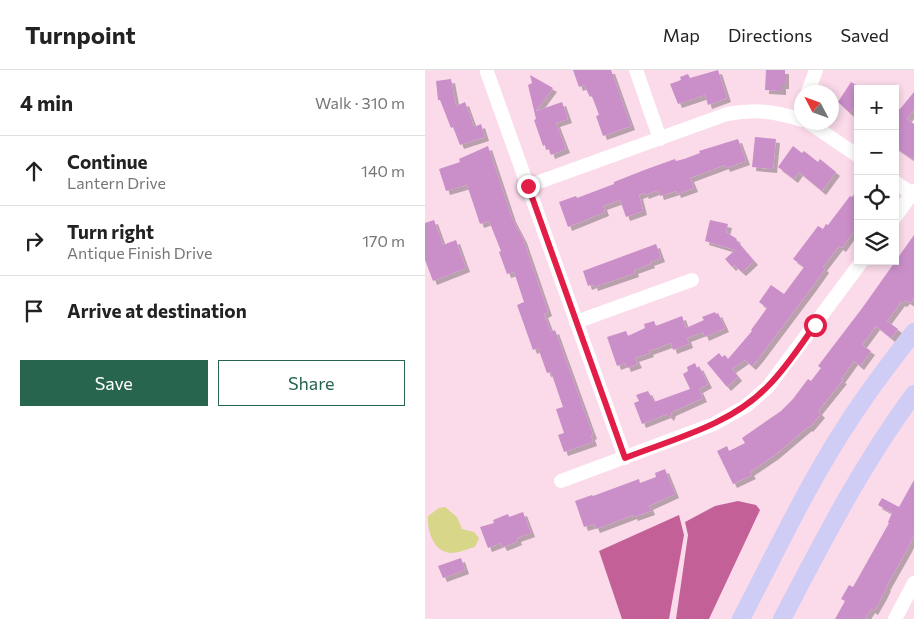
<!DOCTYPE html>
<html lang="en">
<head>
<meta charset="utf-8">
<style>
	:root { --surface:#fff; --page:#f2f2f2; --text:#222; --muted:#767676; --line:#e0e0e0; --accent:#28654f }
	body { margin:0; font-family:Commissioner,sans-serif; background:var(--page); color:var(--text) }
	.controls { position:absolute; right:15px; top:15px; display:grid; overflow:hidden; border-radius:0px; box-shadow:0 2px 8px #0003 }
	.controls button { width:45px; height:45px; display:grid; place-items:center; padding:0; border:0; border-bottom:1px solid var(--line); background:var(--surface); color:var(--text); font:25px sans-serif }
	.compass { position:absolute; left:369px; top:15px; width:45px; height:45px; border-radius:50%; background:var(--surface); box-shadow:0 2px 8px #0003; rotate:311deg }
	.stop { position:absolute; width:15px; height:15px; margin:-11px; border:4px solid #e11d48; border-radius:50%; background:#fff }
	.stop.end { background:#e11d48; border-color:#fff; box-shadow:0 1px 5px #0008 }
	.list { margin:0; padding:0; list-style:none }
	h2 { display:flex; justify-content:space-between; align-items:center; height:65px; margin:0; padding:0 20px; font-size:21px }
	h2 small { font-size:16px; font-weight:400; color:var(--muted) }
	.list li { display:grid; grid-template-columns:32px 1fr auto; gap:15px; align-items:center; box-sizing:border-box; height:70px; padding:0 20px; border-top:1px solid var(--line) }
	.list b { display:block; font-size:19px; white-space:nowrap }
	.list p { margin:0; font-size:16px; white-space:nowrap; color:var(--muted) }
	.list em { font-size:16px; font-style:normal; color:var(--muted) }
	.actions { display:flex; gap:10px; padding:15px 20px }
	.actions a { flex:1; padding:11px 0; border:1px solid var(--accent); border-radius:0px; text-align:center; font-size:18px; color:var(--accent) }
	.actions .main { background:var(--accent); color:#fff }
	.icon { flex:none; width:28px; height:28px; fill:none; stroke:currentColor; stroke-width:2; stroke-linecap:round; stroke-linejoin:round }
	.map { position:relative; flex:none; width:489px; height:549px; overflow:hidden }
	header { display:flex; align-items:center; gap:30px; box-sizing:border-box; height:70px; padding:0 25px; background:var(--surface); border-bottom:1px solid var(--line) }
	header strong { font-size:24px }
	nav { display:flex; gap:28px; margin-inline-start:auto; font-size:18px }
	main { display:flex }
	aside { flex:1; background:var(--surface) }
	.map>svg:first-child { display:block }
	.green { fill:#d8d689 }
	.water { fill:#c36097 }
	.building { fill:#ca8ec9; filter:url(#shadow) }
	.lines { fill:none; stroke-linecap:round; stroke-linejoin:round }
	.minor { stroke:#fff; stroke-width:14 }
	.major { stroke:#cfccf5; stroke-width:18 }
	.route { stroke:#e11d48; stroke-width:6 }
</style>
</head>
<body>
<header>
<strong>Turnpoint</strong>
<nav><a>Map</a><a>Directions</a><a>Saved</a></nav>
</header>
<main>
<aside>
<h2>4 min<small>Walk · 310 m</small></h2>
<ul class="list">
<li><svg class="icon" aria-label="ahead" viewBox="0 0 24 24"><path d="M12 20V5M6 11l6-6 6 6"/></svg><div><b>Continue</b><p>Lantern Drive</p></div><em>140 m</em></li>
<li><svg class="icon" aria-label="right" viewBox="0 0 24 24"><path d="M7 20v-9h11M14 6l5 5-5 5"/></svg><div><b>Turn right</b><p>Antique Finish Drive</p></div><em>170 m</em></li>
<li><svg class="icon" aria-label="arrive" viewBox="0 0 24 24"><path d="M6 21V4h12l-3 4 3 4H6"/></svg><div><b>Arrive at destination</b></div></li>
</ul>
<div class="actions"><a class="main">Save</a><a>Share</a></div>
</aside>
<div class="map">
<svg width="489" height="549" viewBox="0 0 489 549">
	<defs>
		<filter id="shadow"><feDropShadow dx="4" dy="4" stdDeviation="0" flood-color="#0004"/></filter>
	</defs>
	<rect width="100%" height="100%" fill="#fbdaea"/>
	<path class="green" d="M20,437l12,10 5,12 12,3 5,6 -4,9c-8,2 -16,6 -24,6 -18,-1 -24,-23 -23,-37l11,-8z"/>
	<g class="water">
		<polygon points="313,431 331,435 335,440 284,549 251,549 263,465 260,452 290,436"/>
		<polygon points="254,445 259,465 244,549 197,549 174,481"/>
	</g>
	<g class="building">
		<polygon points="148,0 186,0 206,56 178,66 171,46 174,45 167,26 165,27 159,15 154,17"/>
		<polygon points="293,0 302,28 283,35 280,25 253,34 245,14 256,10 255,7 263,4 265,8"/>
		<polygon points="341,0 360,0 360,15 357,15 357,21 340,20"/>
		<polygon points="105,5 128,18 111,41 137,32 143,49 131,53 141,79 126,85 124,79 121,80 120,75 118,76 109,50 111,49 103,15 107,13"/>
		<polygon points="26,9 31,36 40,32 49,57 56,54 60,67 35,75 28,57 26,58 15,30 13,30 11,11"/>
		<polygon points="426,12 433,16 433,32 425,43 413,32"/>
		<polygon points="489,22 489,40 482,49 489,54 489,90 470,77 470,36 475,39"/>
		<polygon points="330,67 351,69 348,99 327,97"/>
		<polygon points="313,69 321,91 301,98 300,95 265,108 269,118 252,124 251,121 235,126 233,120 220,125 219,123 214,125 218,141 201,147 195,130 178,136 180,142 143,157 134,132 151,126 152,128 189,114 189,112 222,99 250,89 251,91 259,89 275,83 274,81"/>
		<polygon points="63,76 87,148 98,169 123,242 119,244 126,262 130,260 168,365 166,366 168,372 139,382 133,365 139,363 131,339 138,337 126,302 122,303 113,278 108,280 92,235 99,232 89,202 82,204 74,182 76,181 64,151 55,154 42,115 21,121 14,99 35,92 34,89"/>
		<polygon points="368,76 377,83 379,81 393,92 395,89 411,102 397,121 374,102 369,109 353,97"/>
		<polygon points="433,119 433,155 417,178 414,176 398,197 400,199 388,216 334,288 327,296 320,290 307,299 313,307 302,317 282,293 294,283 297,287 300,285 303,289 327,261 326,260 342,238 334,232 346,215 359,224 379,197 368,189 393,156 398,159 401,154 403,155 425,126 427,127"/>
		<polygon points="9,150 18,175 31,170 41,198 8,211 0,190 0,153"/>
		<polygon points="285,150 303,154 301,162 312,169 311,170 329,191 317,202 309,195 307,197 300,189 310,180 280,171"/>
		<polygon points="489,165 489,228 486,233 481,230 478,233 476,232 462,251 473,259 466,268 451,256 437,275 446,281 435,296 429,291 416,309 418,310 393,341 396,344 384,358 383,357 350,385 325,402 327,405 308,414 292,381 302,376 304,381 320,373 317,368 356,341 368,329 383,309 386,311 396,298 393,296 438,237"/>
		<polygon points="231,174 236,188 225,192 226,194 209,200 210,203 169,217 168,214 163,216 158,201"/>
		<polygon points="290,242 291,244 293,243 300,258 280,267 278,262 262,268 264,274 248,280 246,273 224,281 225,283 210,288 213,294 202,298 200,293 192,296 182,267 201,261 203,266 220,258 219,254 229,251 231,256 257,246 261,258 279,250 277,247"/>
		<polygon points="270,293 272,298 274,296 283,314 274,319 278,328 247,342 245,347 242,344 217,354 209,333 214,331 211,325 223,321 229,332 265,319 258,304 263,301 262,297"/>
		<polygon points="240,399 250,424 224,436 226,441 209,447 208,445 171,459 169,454 159,457 150,431 167,425 168,426 214,409 215,413 231,407 230,403"/>
		<polygon points="489,410 489,465 483,478 461,517 462,517 457,527 449,541 446,539 440,549 410,549 420,531 416,529 424,515 428,517 464,453 463,452 467,443 453,435 457,428 474,437"/>
		<polygon points="98,442 106,463 92,468 93,471 86,474 78,477 76,473 63,478 55,457 69,453 68,450 83,444 84,447"/>
		<polygon points="36,488 40,500 18,508 13,496"/>
	</g>
	<g class="lines">
		<g class="minor">
			<polyline points="211,0 235,69"/>
			<polyline points="62,2 200,388"/>
			<polyline points="383,22 391,0"/>
			<polyline points="383,52 433,86"/>
			<polyline points="470,112 489,125"/>
			<path d="M103,116l199,-72c28,-5 47,-3 75,6"/>
			<polyline points="470,147 489,121"/>
			<polyline points="151,252 267,210"/>
			<polyline points="136,411 289,354 321,336 343,317 437,191"/>
			<polyline points="470,549 489,513"/>
		</g>
		<g class="major">
			<path d="M316,549c35,-67 68,-138 110,-201 19,-29 41,-58 63,-86"/>
			<path d="M357,549c41,-78 80,-155 132,-225"/>
		</g>
	</g>
	<g class="lines">
		<path class="route" d="M103,116l97,272c48,-19 106,-33 143,-72 18,-18 32,-40 47,-61"/>
	</g>
</svg>
<div class="controls">
<button>+</button>
<button>−</button>
<button><svg class="icon" aria-label="locate" viewBox="0 0 24 24"><circle cx="12" cy="12" r="6"/><path d="M12 2v4M12 18v4M2 12h4M18 12h4"/></svg></button>
<button><svg class="icon" aria-label="layers" viewBox="0 0 24 24"><path d="M12 4l9 5-9 5-9-5zM3 14l9 5 9-5"/></svg></button>
</div>
<svg class="compass" viewBox="-18 -18 36 36"><path d="M0-13l5 13h-10z" fill="#e53935"/><path d="M0 13l5-13h-10z" fill="#767676"/></svg>
<div class="stop" style="left:390px;top:255px"></div>
<div class="stop end" style="left:103px;top:116px"></div>
</div>
</main>
</body>
</html>
